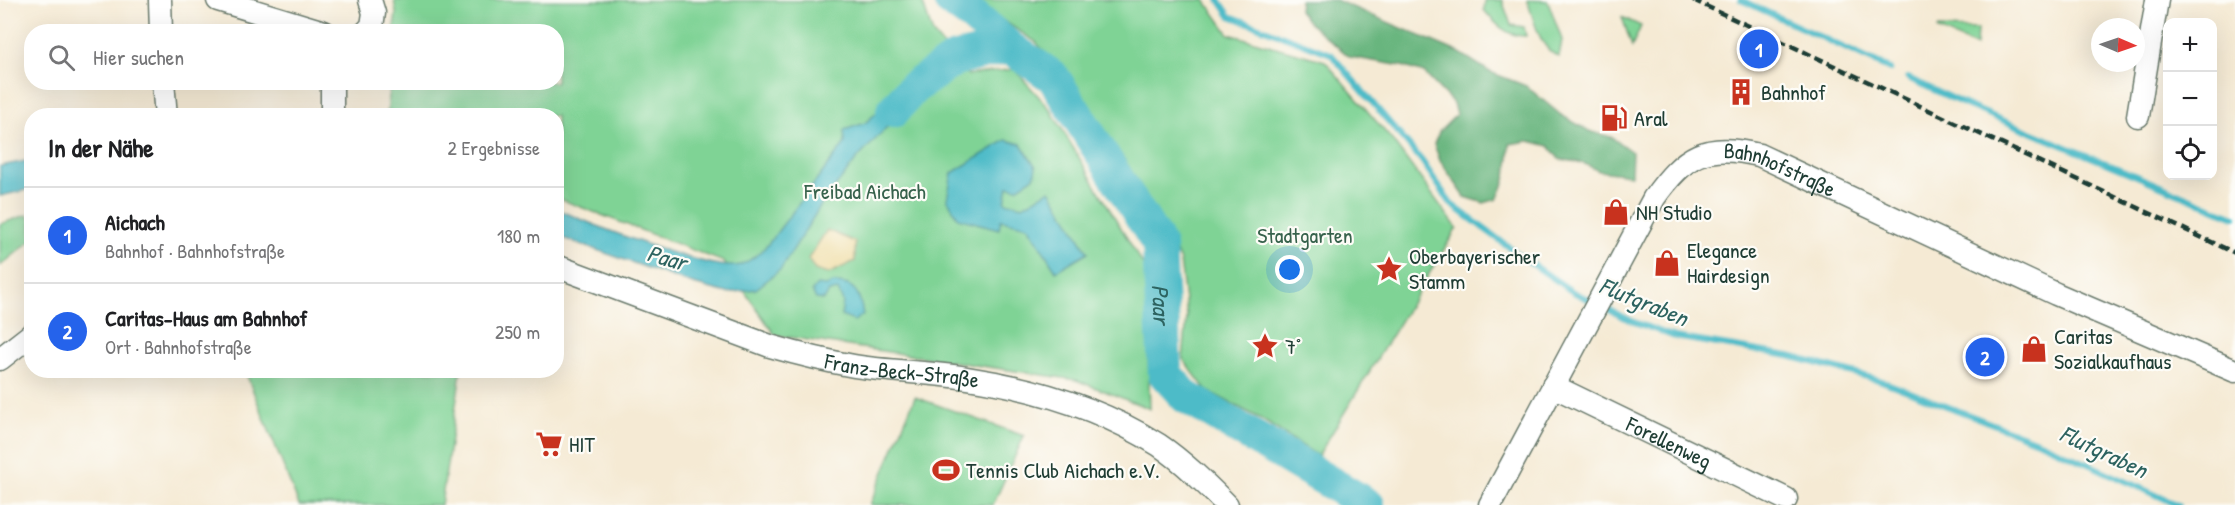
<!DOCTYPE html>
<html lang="de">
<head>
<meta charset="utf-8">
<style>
	:root { --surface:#fff; --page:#f6f6f6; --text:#202124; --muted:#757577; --line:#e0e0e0; --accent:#2563eb }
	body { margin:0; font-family:"Patrick Hand",sans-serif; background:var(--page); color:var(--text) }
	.controls { position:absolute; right:18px; top:18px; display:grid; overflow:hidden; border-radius:12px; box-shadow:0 6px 24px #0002 }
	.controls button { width:54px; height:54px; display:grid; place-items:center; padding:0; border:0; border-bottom:2px solid var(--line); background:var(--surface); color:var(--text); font:30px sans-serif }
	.compass { position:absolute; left:2091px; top:18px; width:54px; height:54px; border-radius:50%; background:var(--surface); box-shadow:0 6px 24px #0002; rotate:92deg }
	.you { position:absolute; left:1290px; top:270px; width:21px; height:21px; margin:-15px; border:4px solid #fff; border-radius:50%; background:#1a73e8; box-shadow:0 0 0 9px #1a73e833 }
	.badge { display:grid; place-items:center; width:39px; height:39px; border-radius:50%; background:var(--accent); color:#fff; font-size:20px; font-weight:700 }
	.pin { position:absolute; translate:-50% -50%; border:3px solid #fff; box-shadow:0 2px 6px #0006 }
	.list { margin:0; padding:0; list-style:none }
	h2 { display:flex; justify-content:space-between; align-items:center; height:78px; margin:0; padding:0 24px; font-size:26px }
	h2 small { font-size:20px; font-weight:400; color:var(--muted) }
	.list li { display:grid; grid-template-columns:39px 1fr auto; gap:18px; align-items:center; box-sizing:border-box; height:96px; padding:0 24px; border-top:2px solid var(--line) }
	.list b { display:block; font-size:22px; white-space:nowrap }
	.list p { margin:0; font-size:20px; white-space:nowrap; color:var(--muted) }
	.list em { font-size:20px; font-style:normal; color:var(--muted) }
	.icon { flex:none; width:33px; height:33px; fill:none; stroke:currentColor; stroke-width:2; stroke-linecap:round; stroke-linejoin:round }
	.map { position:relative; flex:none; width:2235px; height:505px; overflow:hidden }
	.search { position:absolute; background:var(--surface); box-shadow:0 6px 24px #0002; left:24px; top:24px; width:540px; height:66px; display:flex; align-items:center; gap:15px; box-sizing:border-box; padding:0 21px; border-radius:24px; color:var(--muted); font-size:22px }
	.panel { position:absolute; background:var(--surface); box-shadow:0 6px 24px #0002; left:24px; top:108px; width:540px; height:270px; border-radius:24px }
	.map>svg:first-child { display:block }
	.green { fill:#7fd395; stroke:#4f8864; stroke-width:1.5 }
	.forest { fill:#67b57e; stroke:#437959; stroke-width:1.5 }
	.sand { fill:#eeda9e; stroke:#868c69; stroke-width:1.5 }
	.water { fill:#4ebbc8; stroke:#367c7e; stroke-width:1.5 }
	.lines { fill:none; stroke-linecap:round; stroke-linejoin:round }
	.stream { stroke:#4ebbc8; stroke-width:6 }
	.river { stroke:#4ebbc8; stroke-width:34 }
	.minor-casing { stroke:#6a7a6c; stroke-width:25 }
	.minor { stroke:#fff; stroke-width:22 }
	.rail { stroke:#1f3d34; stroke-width:4.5; stroke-dasharray:9 4.5; stroke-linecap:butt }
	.labels { text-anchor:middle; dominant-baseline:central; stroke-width:4.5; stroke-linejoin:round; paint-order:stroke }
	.poi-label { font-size:22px; fill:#1f3d34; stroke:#fdfcf7; text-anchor:start }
	.street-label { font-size:22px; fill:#1f3d34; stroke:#fdfcf7 }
	.park-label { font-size:22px; fill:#37624c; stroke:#fdfcf7 }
	.water-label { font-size:24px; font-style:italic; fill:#2d6360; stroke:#fdfcf7 }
</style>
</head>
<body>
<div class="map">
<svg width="2235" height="505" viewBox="0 0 2235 505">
	<rect width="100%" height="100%" fill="#fdfcf7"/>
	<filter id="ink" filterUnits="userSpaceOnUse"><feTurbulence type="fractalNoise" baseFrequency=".0167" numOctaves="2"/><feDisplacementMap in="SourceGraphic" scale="12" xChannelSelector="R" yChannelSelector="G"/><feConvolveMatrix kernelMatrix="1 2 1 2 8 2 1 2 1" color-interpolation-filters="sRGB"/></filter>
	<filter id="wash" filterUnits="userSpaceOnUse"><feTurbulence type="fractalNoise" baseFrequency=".008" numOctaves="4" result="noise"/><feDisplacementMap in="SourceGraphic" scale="24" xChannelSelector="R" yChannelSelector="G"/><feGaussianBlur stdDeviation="1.35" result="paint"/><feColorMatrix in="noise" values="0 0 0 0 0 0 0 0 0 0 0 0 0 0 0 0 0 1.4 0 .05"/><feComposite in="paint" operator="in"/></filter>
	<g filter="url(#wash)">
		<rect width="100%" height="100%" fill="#f5ead4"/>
		<g class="green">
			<polygon points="394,0 922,1 933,34 968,75 1014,69 1050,109 1145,268 1150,409 1076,380 775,335 724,262 557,198 556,116 387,116 390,83 556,82 556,32 394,31 396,13"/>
			<polygon points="972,0 1205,0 1229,34 1325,61 1392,140 1457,228 1318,456 1261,419 1206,390 1183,359 1187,317 1180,261 1161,219 1124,159 1072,86 1036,42"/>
			<path d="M1485,0h17l9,25 13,2 2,9c-18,1 -31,-12 -42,-26z"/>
			<path d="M1527,0l21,1 14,39 -3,17c-20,-8 -25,-38 -32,-57z"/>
			<polygon points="1622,17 1641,26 1632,47"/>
			<polygon points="1938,28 1977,29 1976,46 1938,30"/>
			<polygon points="27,215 31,221 31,241 0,266 0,224"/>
			<polygon points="245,371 461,371 441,505 299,505"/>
			<polygon points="915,397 1024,436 993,505 870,505"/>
		</g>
		<path class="forest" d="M1300,0h36l124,53 30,19 36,14 35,29 28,16 22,6 21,15 -1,23 -32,-4 -16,-8 -24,-4 -10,-13 -20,-5 -19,3c-1,20 -3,37 -13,55l-13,4 -19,-6 -25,-36 -6,-17 5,-12 17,-17 -3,-12 -29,-30 -22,-7 -52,-9 -41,-34 -10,-13z"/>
		<polygon class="sand" points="827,230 855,242 855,261 828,274 815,270 808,259"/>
		<g class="water">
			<path d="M920,74l10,10 -29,28 -44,47 -36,46 -40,64 -25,20 -29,4 -34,-9 -136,-48v-27c29,13 157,65 183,56 11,-4 21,-13 29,-22l76,-100 -1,-13 21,-7z"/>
			<polygon points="1006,140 1021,144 1036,167 1034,177 1017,188 1008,186 1005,202 1023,206 1050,190 1088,252 1056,271 1028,226 1001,220 999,229 958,218 947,199 952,173"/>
			<polygon points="31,160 31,189 0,196 0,166"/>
			<path d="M833,283c24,-1 27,12 30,32l-9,6 -13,-5 2,-14 -5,-12 -9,2 -5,8 -8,-1 -4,-8 5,-6 9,1z"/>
		</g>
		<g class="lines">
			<g class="stream">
				<polyline points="1219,0 1230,16 1331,54 1422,161 1451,204 1525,259 1573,292 1592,301"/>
				<polyline points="1741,0 1890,69"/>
				<polyline points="1908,78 1966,105 2235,217"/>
				<polyline points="1601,306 1634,322 1675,337 1789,356 1879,380 2042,443 2178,505"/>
			</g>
			<g class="river">
				<polyline points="950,0 973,16 1009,47"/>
				<path id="s1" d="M893,111l20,-23 42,-29 54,-12 44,30 106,168 6,129 21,23 182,108"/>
			</g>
		</g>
	</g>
	<g filter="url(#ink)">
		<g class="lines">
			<defs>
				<g id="minor">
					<polyline points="160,0 161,32"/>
					<polyline points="218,0 324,32"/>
					<polyline points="366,32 372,26 374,13 370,0"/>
					<polyline points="163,82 166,116"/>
					<polyline points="332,116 332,82"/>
					<polyline points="2138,116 2157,0"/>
					<path id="s2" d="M556,266l214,80c28,8 56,15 84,20 38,6 76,6 113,12 67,10 135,31 192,67 25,17 47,39 68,60"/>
					<polyline points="0,359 32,334"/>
					<path id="s3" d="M1553,386l233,113"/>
					<path id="s4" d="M1490,505l164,-307c31,-43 51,-56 105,-43l297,139 179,77"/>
				</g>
			</defs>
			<use href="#minor" class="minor-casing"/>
			<use href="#minor" class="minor"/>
			<polyline class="rail" points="1693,0 2235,253"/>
		</g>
	</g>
	<defs>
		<symbol id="building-bare" viewBox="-9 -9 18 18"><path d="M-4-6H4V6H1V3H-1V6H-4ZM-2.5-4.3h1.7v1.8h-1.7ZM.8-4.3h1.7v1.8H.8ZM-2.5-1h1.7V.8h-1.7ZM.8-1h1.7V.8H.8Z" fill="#c8321e" stroke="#fdfcf7" stroke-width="2.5" paint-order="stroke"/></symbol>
		<symbol id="fuel-bare" viewBox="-9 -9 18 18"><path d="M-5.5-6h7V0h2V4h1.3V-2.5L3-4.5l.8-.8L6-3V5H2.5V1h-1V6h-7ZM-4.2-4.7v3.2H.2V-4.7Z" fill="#c8321e" stroke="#fdfcf7" stroke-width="2.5" paint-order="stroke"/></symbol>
		<symbol id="shop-bare" viewBox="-9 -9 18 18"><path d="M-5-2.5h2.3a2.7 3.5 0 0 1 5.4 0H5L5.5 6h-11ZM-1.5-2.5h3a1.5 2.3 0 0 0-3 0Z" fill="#c8321e" stroke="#fdfcf7" stroke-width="2.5" paint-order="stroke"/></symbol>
		<symbol id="sight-bare" viewBox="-9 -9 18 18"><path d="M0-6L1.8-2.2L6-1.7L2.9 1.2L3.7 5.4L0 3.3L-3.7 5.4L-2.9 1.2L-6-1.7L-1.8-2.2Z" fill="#c8321e" stroke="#fdfcf7" stroke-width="2.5" paint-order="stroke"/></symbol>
		<symbol id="supermarket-bare" viewBox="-9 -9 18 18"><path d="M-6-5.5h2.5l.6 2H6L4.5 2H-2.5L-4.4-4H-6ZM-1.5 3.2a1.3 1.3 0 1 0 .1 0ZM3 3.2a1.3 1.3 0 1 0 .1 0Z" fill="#c8321e" stroke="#fdfcf7" stroke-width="2.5" paint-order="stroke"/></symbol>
		<symbol id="stadium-bare" viewBox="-9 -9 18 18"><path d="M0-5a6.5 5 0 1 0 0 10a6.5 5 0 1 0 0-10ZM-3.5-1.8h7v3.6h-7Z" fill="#c8321e" stroke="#fdfcf7" stroke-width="2.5" paint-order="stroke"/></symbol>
	</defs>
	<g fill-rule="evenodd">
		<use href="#building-bare" x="1722" y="73" width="38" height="38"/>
		<use href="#fuel-bare" x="1595" y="99" width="38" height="38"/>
		<use href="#shop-bare" x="1597" y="193" width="38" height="38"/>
		<use href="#shop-bare" x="1648" y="244" width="38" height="38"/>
		<use href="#sight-bare" x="1370" y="250" width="38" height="38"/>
		<use href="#sight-bare" x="1246" y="327" width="38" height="38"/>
		<use href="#shop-bare" x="2015" y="330" width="38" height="38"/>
		<use href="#supermarket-bare" x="530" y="425" width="38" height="38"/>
		<use href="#stadium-bare" x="927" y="451" width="38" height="38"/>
	</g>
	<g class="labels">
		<g class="poi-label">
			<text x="1761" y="92">Bahnhof</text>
			<text x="1634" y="118">Aral</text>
			<text x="1636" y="212">NH Studio</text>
			<text x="1687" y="250">Elegance<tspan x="1687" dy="25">Hairdesign</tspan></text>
			<text x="1409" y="256">Oberbayerischer<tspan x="1409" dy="25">Stamm</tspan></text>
			<text x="2054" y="336">Caritas<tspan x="2054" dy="25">Sozialkaufhaus</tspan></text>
			<text x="1285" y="346">7°</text>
			<text x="569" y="444">HIT</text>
			<text x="966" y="470">Tennis Club Aichach e.V.</text>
		</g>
		<g class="street-label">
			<text stroke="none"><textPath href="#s4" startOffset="496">Bahnhofstraße</textPath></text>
			<text stroke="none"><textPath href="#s2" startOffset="363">Franz-Beck-Straße</textPath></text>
			<text stroke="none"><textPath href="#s3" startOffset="129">Forellenweg</textPath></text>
		</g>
		<g class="park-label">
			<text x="865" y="191">Freibad Aichach</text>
			<text x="1305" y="235">Stadtgarten</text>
		</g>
		<g class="water-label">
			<text transform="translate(667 257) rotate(16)">Paar</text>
			<text transform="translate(1644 301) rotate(22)">Flutgraben</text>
			<text stroke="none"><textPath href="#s1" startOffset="448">Paar</textPath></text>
			<text transform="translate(2104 451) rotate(25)">Flutgraben</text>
		</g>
	</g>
</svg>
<div class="controls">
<button>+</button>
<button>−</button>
<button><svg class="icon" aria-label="locate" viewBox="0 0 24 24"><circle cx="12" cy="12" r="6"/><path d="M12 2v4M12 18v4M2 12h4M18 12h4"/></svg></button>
</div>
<svg class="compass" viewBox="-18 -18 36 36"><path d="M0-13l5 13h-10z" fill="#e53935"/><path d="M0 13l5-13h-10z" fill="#757577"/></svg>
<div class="you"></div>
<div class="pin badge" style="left:1759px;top:49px">1</div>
<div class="pin badge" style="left:1985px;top:357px">2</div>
<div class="search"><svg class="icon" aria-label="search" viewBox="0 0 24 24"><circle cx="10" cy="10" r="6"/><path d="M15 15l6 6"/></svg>Hier suchen</div>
<section class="panel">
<h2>In der Nähe<small>2 Ergebnisse</small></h2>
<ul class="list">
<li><span class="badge">1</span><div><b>Aichach</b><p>Bahnhof · Bahnhofstraße</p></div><em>180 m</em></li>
<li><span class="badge">2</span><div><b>Caritas-Haus am Bahnhof</b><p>Ort · Bahnhofstraße</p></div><em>250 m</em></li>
</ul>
</section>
</div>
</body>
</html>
